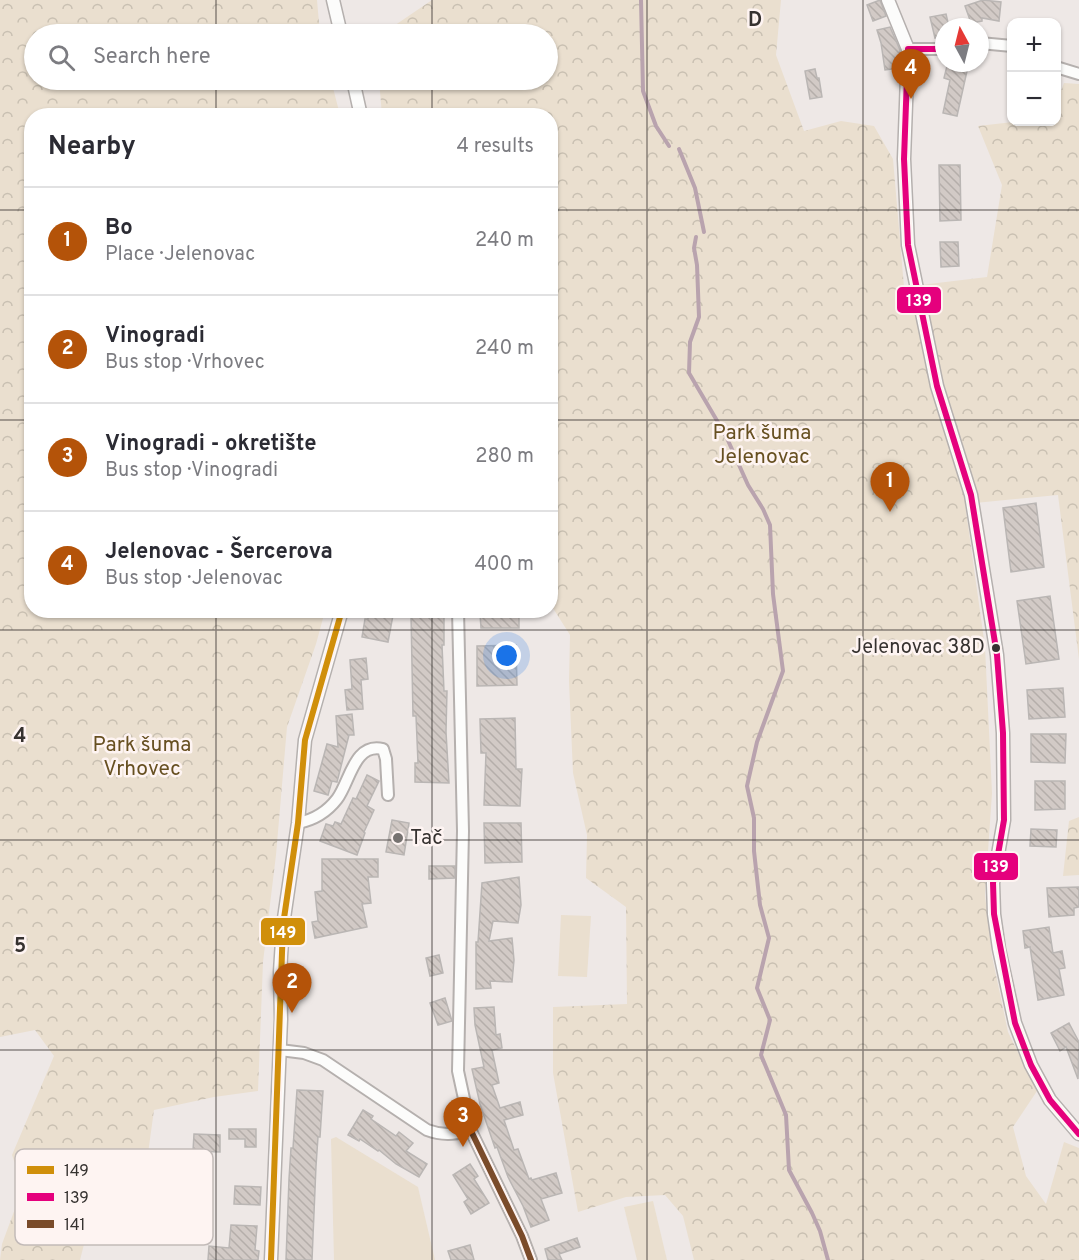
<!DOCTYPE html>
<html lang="en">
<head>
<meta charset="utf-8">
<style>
	:root { --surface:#fff; --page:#f2f2f3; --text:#2b2b33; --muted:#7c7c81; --line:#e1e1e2; --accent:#b45309 }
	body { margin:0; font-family:Overpass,sans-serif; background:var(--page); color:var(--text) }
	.controls { position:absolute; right:18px; top:18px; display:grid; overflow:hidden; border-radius:12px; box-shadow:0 2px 4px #0004 }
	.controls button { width:54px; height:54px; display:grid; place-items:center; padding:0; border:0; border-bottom:2px solid var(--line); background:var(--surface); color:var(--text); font:30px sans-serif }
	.compass { position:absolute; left:935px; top:18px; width:54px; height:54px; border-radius:50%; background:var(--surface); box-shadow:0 2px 4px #0004; rotate:353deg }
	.you { position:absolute; left:507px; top:656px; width:21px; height:21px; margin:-15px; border:4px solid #fff; border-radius:50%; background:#1a73e8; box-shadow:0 0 0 9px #1a73e833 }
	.badge { display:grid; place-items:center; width:39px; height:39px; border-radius:50%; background:var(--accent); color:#fff; font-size:20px; font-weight:700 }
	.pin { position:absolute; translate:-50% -50px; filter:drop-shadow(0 2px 3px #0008) }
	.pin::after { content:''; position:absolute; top:32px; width:21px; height:18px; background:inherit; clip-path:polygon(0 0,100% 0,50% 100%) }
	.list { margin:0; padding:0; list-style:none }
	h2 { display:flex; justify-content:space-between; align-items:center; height:78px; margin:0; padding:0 24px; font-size:26px }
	h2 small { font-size:20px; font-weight:400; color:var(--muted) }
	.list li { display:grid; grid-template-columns:39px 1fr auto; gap:18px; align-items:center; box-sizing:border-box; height:108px; padding:0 24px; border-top:2px solid var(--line) }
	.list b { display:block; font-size:22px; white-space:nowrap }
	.list p { margin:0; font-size:20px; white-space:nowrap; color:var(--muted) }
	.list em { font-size:20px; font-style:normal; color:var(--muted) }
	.icon { flex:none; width:33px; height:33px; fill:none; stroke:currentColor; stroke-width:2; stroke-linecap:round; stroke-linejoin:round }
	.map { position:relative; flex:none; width:1079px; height:1260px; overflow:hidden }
	.search { position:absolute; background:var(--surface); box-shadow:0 2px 4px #0004; left:24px; top:24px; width:534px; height:66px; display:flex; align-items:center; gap:15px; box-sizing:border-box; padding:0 21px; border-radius:33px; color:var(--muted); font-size:22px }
	.panel { position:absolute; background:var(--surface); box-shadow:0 2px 4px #0004; left:24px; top:108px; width:534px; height:510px; border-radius:24px }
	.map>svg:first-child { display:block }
	.forest { fill:url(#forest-crowns) }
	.garden { fill:#eadfcf }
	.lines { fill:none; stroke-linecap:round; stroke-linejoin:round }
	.stream { stroke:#b9a3ae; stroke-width:4 }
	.building { fill:url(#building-back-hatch); stroke:#bab6b4; stroke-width:1.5 }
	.minor-casing { stroke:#b5b0ae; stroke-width:14 }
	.tertiary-casing { stroke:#b5b0ae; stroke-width:15 }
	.minor { stroke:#fcfcfb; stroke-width:10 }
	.tertiary { stroke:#fcfcfb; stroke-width:12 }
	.bus-1-casing { stroke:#fef4f2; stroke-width:10 }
	.bus-2-casing { stroke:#fef4f2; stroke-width:10 }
	.bus-3-casing { stroke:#fef4f2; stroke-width:10 }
	.bus-1 { stroke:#d08f0a; stroke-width:6 }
	.bus-2 { stroke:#e5007d; stroke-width:6 }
	.bus-3 { stroke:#7a4b2a; stroke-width:6 }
	.grid { fill:none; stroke:#363230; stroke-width:1.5; stroke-opacity:0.55 }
	.bus-dot { fill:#363230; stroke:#fef4f2; stroke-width:2 }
	.poi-dot { fill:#767270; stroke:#fef4f2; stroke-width:2 }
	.labels { text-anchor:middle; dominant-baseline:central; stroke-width:5; stroke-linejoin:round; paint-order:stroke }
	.bus-label { font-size:20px; fill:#363230; stroke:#fef4f2; text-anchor:end }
	.park-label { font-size:21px; fill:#675021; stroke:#fef4f2 }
	.poi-label { font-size:21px; fill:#363230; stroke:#fef4f2; text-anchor:start }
	.key { fill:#fef4f2; stroke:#c2bab8; stroke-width:1.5 }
	.key-label { font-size:16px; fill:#363230 }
	.grid-label { font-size:20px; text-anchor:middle; font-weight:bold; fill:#363230; stroke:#fef4f2; stroke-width:5; stroke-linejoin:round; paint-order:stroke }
	.line-badge { stroke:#fef4f2; stroke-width:2 }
	.badge-label { font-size:16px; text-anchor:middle; font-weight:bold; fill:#fff }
</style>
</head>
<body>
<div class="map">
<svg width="1079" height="1260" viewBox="0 0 1079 1260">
	<defs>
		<pattern id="forest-crowns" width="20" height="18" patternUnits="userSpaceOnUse" patternTransform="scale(1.5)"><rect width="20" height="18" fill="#eadfcf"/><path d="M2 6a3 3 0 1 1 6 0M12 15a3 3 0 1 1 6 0" fill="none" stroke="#c9c0b2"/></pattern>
		<pattern id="building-back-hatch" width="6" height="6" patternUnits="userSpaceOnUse" patternTransform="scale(1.5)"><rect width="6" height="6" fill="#d2cac6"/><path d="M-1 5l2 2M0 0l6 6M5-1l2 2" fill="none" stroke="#b5aeaa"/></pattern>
	</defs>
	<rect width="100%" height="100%" fill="#eee8e6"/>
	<g class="forest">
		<polygon points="0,0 317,0 320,34 34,34 34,80 331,80 340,115 32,116 32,610 325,611 316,644 287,727 276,855 263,962 258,1091 214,1097 154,1110 146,1168 135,1202 92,1213 80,1260 0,1260 2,1244 23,1187 12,1155 54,1056 35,1030 0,1037"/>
		<polygon points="432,0 781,0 776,55 804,131 841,121 874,126 893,159 904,287 987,277 1002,185 978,126 1013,122 1056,122 1057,101 1064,83 1079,84 1079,659 1058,495 965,504 985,647 992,793 985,895 992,956 1008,1032 1037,1091 1013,1127 1026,1176 1046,1204 1064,1142 1079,1148 1079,1260 694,1260 683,1216 665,1195 626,1197 578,1212 553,1073 553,1007 627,1004 626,907 586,878 587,835 573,773 569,681 570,635 551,605 550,116 382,115 379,80 548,80 548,34 382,34"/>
		<polygon points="1079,817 1079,875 1063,876 1069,821"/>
	</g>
	<g class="garden">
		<polygon points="561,915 591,916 587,977 558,976"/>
		<polygon points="336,1137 418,1187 435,1260 334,1260 331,1139"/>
		<polygon points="653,1201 667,1260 637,1260 624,1207"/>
	</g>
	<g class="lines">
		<g class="stream">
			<polyline points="641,0 643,91 656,126 669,146"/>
			<polyline points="679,149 695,188 704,232"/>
			<polyline points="696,237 694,248 697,265 699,317 690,342 689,373 726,436 748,485 763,509 770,525 773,594 783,671 757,742 747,786 754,818 754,851 760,905 769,938 757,988 770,1020 761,1055 786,1115 789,1170 812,1213 820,1231 828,1260"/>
		</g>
	</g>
	<g class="building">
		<polygon points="880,0 886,16 873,21 867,5"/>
		<polygon points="983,0 1001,2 999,21 982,18 982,21 971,23 965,6"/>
		<polygon points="946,14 949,27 944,27 944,36 935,38 930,17"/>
		<polygon points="890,27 900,50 899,68 885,70 881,43 877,30"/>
		<polygon points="947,66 967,71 957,116 943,113 950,80 944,78"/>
		<polygon points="815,69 817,78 819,78 822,97 810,99 805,71"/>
		<polygon points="939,165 960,165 961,220 940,221"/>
		<polygon points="940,242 958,242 959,266 941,267"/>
		<polygon points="1036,503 1044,567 1011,572 1003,508"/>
		<polygon points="1050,596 1059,659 1026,664 1017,601"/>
		<polygon points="368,610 394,610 388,642 362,637 365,619 368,619"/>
		<polygon points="480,614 519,614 519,628 481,628"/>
		<polygon points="411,615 444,616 444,645 442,645 444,691 447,691 446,732 449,783 415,782 415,763 418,763 416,716 413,716"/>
		<polygon points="516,645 517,685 477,686 477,646"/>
		<polygon points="366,658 368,679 361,680 363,709 347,710 345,690 352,689 350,660"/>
		<polygon points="1063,688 1065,717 1029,719 1027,690"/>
		<polygon points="352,714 354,735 349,735 337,782 332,781 328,795 314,791 327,744 338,747 336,716"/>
		<polygon points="515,718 516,769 522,769 520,806 484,805 486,753 481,753 480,719"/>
		<polygon points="1031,734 1066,734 1065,763 1031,762"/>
		<polygon points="367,775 379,781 367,806 374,810 364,832 365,833 357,855 320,841 326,824 333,826 335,822 341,824 353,798 356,799"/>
		<polygon points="1035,781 1065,781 1065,809 1035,810"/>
		<polygon points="392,820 409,823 404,855 386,852"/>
		<polygon points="484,823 521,823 522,862 485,863"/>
		<polygon points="1031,829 1057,830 1056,847 1030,846"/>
		<polygon points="322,859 378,859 378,877 368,877 371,903 362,904 367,927 315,938 312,922 318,921 315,892 322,891"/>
		<polygon points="429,866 455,866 455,878 429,879"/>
		<polygon points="519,877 521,905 518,923 493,921 489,941 512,938 514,960 512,982 490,981 491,988 476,989 476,942 478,942 482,883"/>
		<polygon points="1079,887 1079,907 1074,908 1074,915 1049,917 1047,888"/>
		<polygon points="1049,927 1053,953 1062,951 1065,968 1059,969 1064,995 1038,1000 1030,947 1025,948 1023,931"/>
		<polygon points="439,955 443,973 430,976 426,958"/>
		<polygon points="445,998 452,1021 438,1025 430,1003"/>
		<polygon points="494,1007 496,1035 500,1034 502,1048 492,1050 499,1083 492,1085 500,1108 520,1102 523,1115 504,1120 514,1150 518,1149 529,1179 531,1178 532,1180 556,1173 562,1193 541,1199 549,1220 531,1227 523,1206 508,1177 497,1147 495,1148 480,1104 472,1069 484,1067 475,1025 474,1008"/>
		<polygon points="1069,1023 1079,1042 1078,1079 1066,1047 1060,1051 1051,1033"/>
		<polygon points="297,1090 323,1091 320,1137 318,1137 316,1166 312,1260 286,1260 289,1179 291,1148 293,1148"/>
		<polygon points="363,1110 373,1116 371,1119 396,1136 399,1132 413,1143 406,1151 427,1164 419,1177 396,1164 379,1150 378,1151 360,1139 359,1141 348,1135"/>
		<polygon points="229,1129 256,1129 256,1147 245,1147 245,1139 229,1139"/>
		<polygon points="194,1134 220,1135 220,1152 193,1151"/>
		<polygon points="470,1164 478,1176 474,1179 489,1203 471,1214 464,1202 468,1199 453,1175"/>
		<polygon points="235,1186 261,1187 260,1205 234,1204"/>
		<polygon points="231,1225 257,1226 255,1250 259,1251 258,1260 208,1260 209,1246 229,1248"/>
		<polygon points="577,1238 580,1247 559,1254 562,1260 548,1260 545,1249"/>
		<polygon points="470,1245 474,1260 451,1260 448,1251"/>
	</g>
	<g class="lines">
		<defs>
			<g id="minor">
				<polyline points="980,43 1012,46"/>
				<polyline points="908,49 944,49"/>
				<polyline points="1056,67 1079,74"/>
				<polyline points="458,610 463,831 458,1071 471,1131 522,1236 531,1260"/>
				<path d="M298,823c15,-3 29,-11 39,-24 13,-17 17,-57 46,-50l3,10 2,36"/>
				<path d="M280,1050l24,3 19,7 104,70c16,6 27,4 44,1"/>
			</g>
			<g id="tertiary">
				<polyline points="333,0 341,34"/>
				<polyline points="888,0 908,49 904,159 908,245 937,386 971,495 997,655 1003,733 1004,820 993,883 994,914 999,949 1015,1023 1031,1065 1050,1100 1079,1134"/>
				<polyline points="353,80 361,116"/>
				<polyline points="271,1260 281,1019 280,972 283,925 298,823 305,740 342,610"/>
			</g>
		</defs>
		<use href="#minor" class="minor-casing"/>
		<use href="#tertiary" class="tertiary-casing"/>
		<use href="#minor" class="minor"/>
		<use href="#tertiary" class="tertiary"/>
		<defs>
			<polyline id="bus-1" points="271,1260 283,925 298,823 305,740 342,610"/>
			<polyline id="bus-2" points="944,49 908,49 904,159 908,245 937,386 971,495 997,655 1003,733 1004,820 993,883 994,914 1015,1023 1031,1065 1050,1100 1079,1134"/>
			<polyline id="bus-3" points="471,1131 522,1236 531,1260"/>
		</defs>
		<use href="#bus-1" class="bus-1-casing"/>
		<use href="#bus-2" class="bus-2-casing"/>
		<use href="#bus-3" class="bus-3-casing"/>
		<use href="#bus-1" class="bus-1"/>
		<use href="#bus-2" class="bus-2"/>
		<use href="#bus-3" class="bus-3"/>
	</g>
	<path class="grid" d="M216,0v34M432,0v34M647,0v1260M863,0v1260M216,80v36M432,80v36M0,210h32M550,210h529M0,420h32M550,420h529M216,610v650M432,610v650M0,630h1079M0,840h1079M0,1050h1079"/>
	<circle class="bus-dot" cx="996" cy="648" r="5"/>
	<circle class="poi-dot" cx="398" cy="838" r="6"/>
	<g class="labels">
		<g class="bus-label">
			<text x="985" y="648">Jelenovac 38D</text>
		</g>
		<g class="park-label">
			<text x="762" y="433">Park šuma<tspan x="762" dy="24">Jelenovac</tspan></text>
			<text x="142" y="745">Park šuma<tspan x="142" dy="24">Vrhovec</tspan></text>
		</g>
		<g class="poi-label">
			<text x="410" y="838">Tač</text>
		</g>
	</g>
	<rect x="15" y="1149" width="198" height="96" rx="9" class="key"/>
	<rect x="27" y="1166" width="27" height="8" fill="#d08f0a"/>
	<rect x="27" y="1193" width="27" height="8" fill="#e5007d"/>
	<rect x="27" y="1220" width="27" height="8" fill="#7a4b2a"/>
	<g class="key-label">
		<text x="64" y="1176">149</text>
		<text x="64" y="1203">139</text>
		<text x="64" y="1230">141</text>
	</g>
	<g class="grid-label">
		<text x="755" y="26">D</text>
		<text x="20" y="742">4</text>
		<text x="20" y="952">5</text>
	</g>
	<g class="line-badge">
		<rect x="896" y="286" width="46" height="28" rx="6" fill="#e5007d"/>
		<rect x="973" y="852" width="46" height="29" rx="6" fill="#e5007d"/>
		<rect x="260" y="917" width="46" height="29" rx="6" fill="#d08f0a"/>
	</g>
	<g class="badge-label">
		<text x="919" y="306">139</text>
		<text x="996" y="872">139</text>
		<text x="283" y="938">149</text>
	</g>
</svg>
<div class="controls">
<button>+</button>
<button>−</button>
</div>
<svg class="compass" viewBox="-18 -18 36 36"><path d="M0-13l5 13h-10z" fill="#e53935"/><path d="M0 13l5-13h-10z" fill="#7c7c81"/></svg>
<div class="you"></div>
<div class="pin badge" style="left:890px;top:512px">1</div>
<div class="pin badge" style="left:292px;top:1013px">2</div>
<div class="pin badge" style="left:463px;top:1147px">3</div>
<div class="pin badge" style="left:911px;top:99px">4</div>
<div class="search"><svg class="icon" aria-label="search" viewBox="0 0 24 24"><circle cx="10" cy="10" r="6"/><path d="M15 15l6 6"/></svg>Search here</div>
<section class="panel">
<h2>Nearby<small>4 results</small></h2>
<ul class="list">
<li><span class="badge">1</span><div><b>Bo</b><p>Place · Jelenovac</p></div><em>240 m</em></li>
<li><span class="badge">2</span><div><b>Vinogradi</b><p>Bus stop · Vrhovec</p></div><em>240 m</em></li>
<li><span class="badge">3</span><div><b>Vinogradi - okretište</b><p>Bus stop · Vinogradi</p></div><em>280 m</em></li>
<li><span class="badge">4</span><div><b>Jelenovac - Šercerova</b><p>Bus stop · Jelenovac</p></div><em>400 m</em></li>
</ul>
</section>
</div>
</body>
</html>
